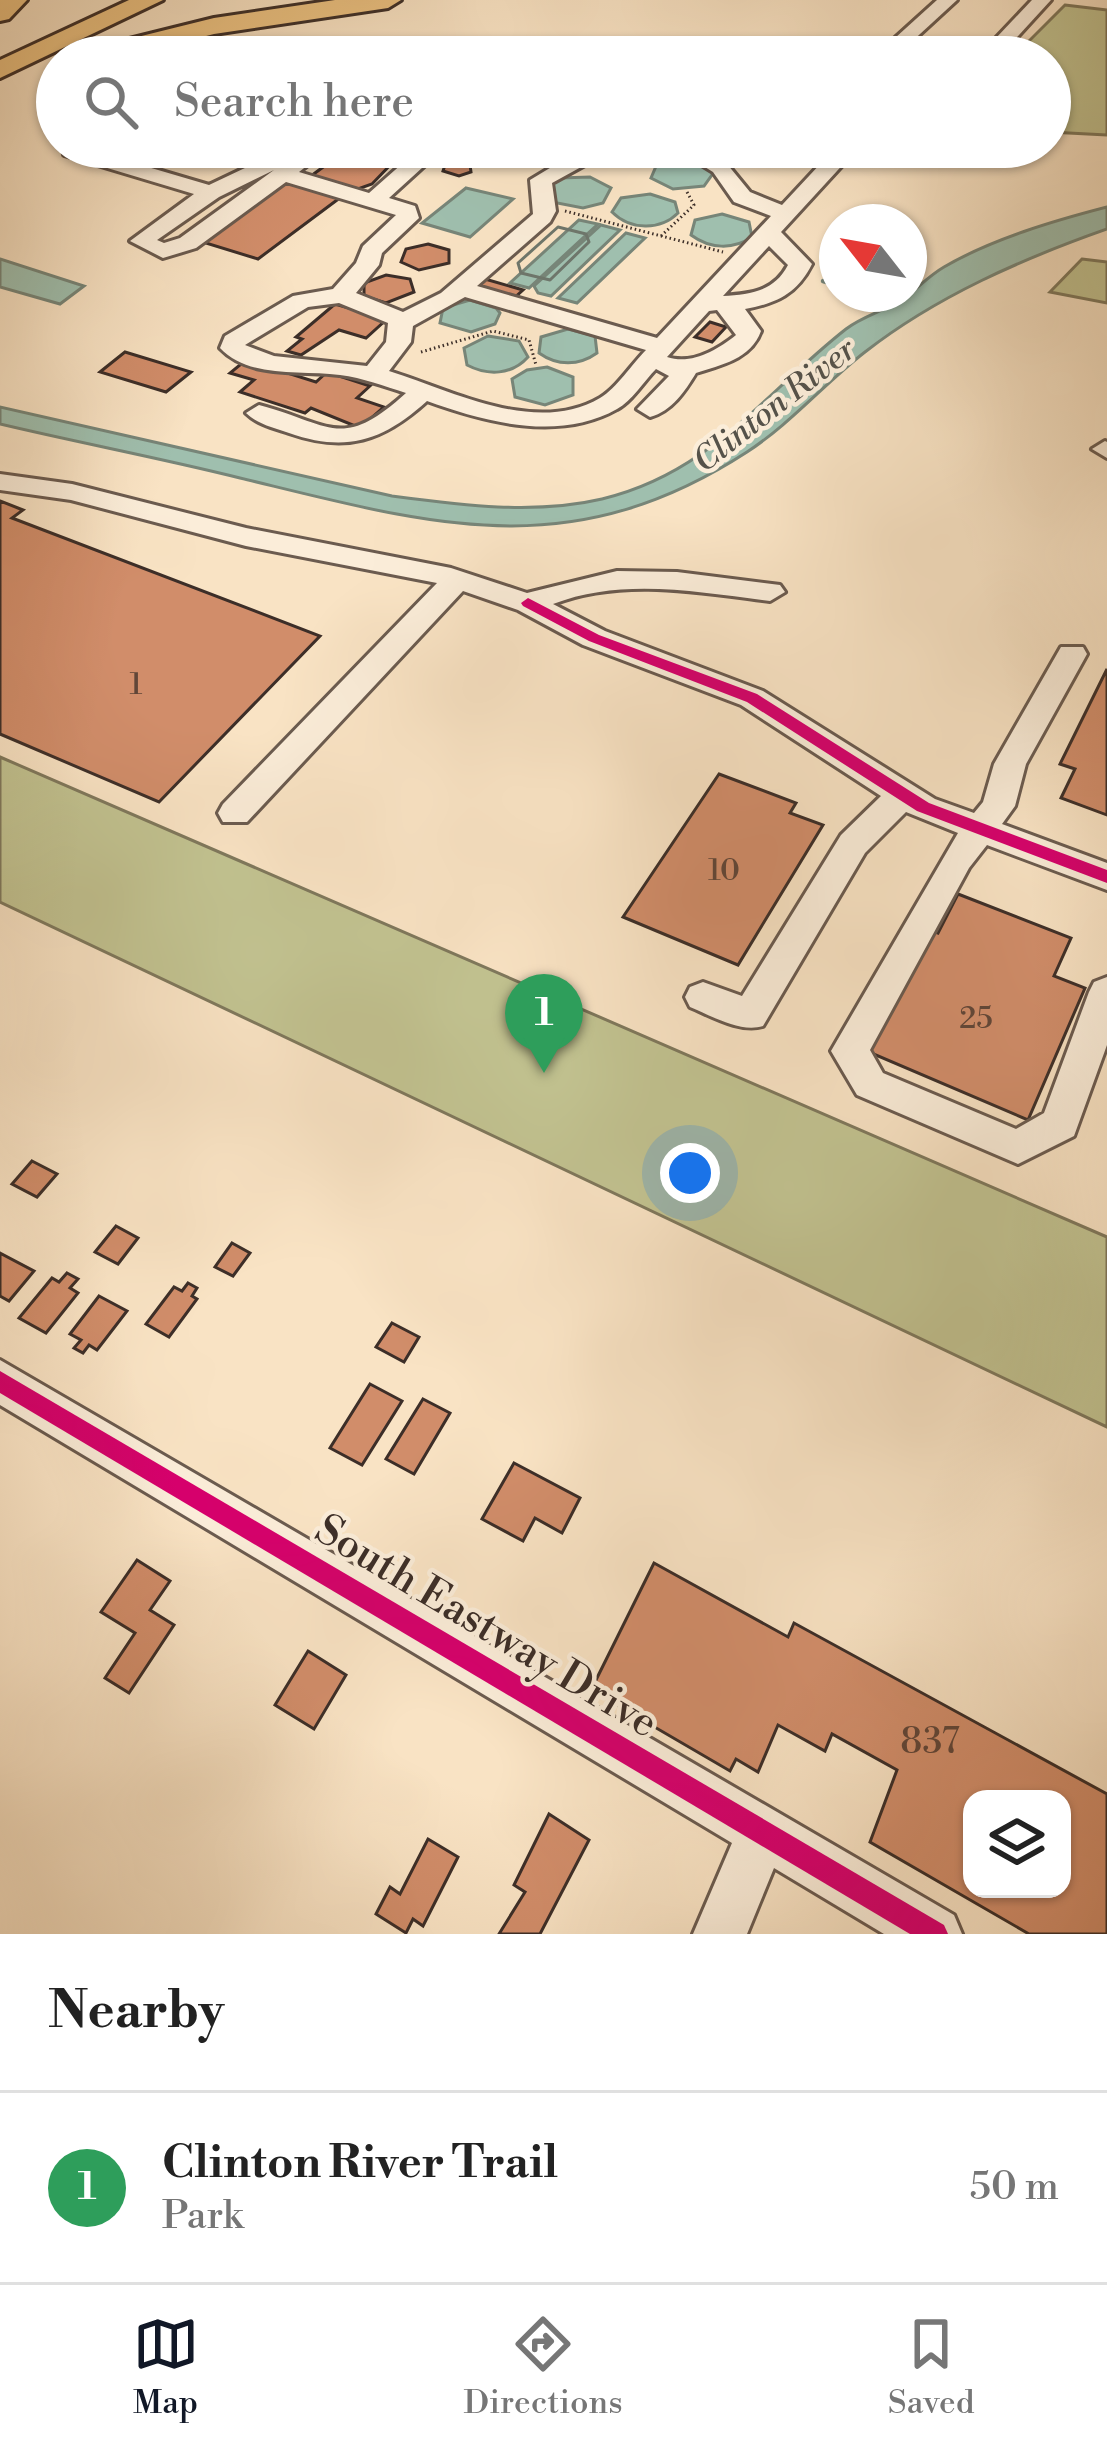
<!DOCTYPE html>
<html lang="en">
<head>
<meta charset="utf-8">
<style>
	:root { --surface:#fff; --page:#f6f6f6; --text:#222; --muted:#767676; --line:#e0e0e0; --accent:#111827 }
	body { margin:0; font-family:"Libre Bodoni",serif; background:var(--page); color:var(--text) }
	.controls { position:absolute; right:36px; bottom:36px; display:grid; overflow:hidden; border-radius:24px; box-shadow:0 3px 9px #0004 }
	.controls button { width:108px; height:108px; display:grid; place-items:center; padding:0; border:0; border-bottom:3px solid var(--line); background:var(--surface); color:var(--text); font:60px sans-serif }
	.compass { position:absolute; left:819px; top:204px; width:108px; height:108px; border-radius:50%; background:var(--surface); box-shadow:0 3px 9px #0004; rotate:301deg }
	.you { position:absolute; left:690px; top:1173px; width:42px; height:42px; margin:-30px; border:9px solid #fff; border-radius:50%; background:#1a73e8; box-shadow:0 0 0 18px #1a73e833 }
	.badge { display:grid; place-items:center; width:78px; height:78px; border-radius:50%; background:var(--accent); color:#fff; font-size:39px; font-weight:700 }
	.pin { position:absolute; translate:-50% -99px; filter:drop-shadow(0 3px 6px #0008) }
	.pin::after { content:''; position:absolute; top:63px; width:42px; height:36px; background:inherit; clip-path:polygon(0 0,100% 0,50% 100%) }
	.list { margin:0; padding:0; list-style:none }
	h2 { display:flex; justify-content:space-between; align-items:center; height:156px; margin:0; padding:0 48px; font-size:51px }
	h2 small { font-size:39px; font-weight:400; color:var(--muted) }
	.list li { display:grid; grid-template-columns:78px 1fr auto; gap:36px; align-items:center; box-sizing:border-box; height:192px; padding:0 48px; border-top:3px solid var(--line) }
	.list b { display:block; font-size:45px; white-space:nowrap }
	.list p { margin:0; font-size:39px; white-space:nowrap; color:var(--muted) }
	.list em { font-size:39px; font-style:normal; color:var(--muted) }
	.icon { flex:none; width:66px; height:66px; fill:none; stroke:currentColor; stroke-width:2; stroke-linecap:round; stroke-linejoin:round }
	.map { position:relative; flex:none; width:1107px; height:1934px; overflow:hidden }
	.search { position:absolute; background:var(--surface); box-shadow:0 3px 9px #0004; left:36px; right:36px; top:36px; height:132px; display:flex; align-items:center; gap:30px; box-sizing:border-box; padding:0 42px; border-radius:66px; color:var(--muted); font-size:45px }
	.sheet { height:348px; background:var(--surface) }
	nav { display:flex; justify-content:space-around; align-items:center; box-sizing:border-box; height:168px; border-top:3px solid var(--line); background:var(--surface); font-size:33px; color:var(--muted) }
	nav a { display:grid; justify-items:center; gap:6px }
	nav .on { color:var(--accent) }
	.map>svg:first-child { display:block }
	.green { fill:#c2c391; stroke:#7f785c; stroke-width:3 }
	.water { fill:#9fbfae; stroke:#778578; stroke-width:3 }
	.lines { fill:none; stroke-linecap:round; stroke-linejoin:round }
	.shore { stroke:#6e766b; stroke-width:3 }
	.stream { stroke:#778578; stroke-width:4.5 }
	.building { fill:#d18d6a; stroke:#3c2e28; stroke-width:3; fill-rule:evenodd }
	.minor-casing { stroke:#6b5b4f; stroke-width:6 }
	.highway-casing { stroke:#3c2e28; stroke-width:6 }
	.path { stroke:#3c2e28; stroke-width:3; stroke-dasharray:1.5 3; stroke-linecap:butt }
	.minor { fill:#fbedd9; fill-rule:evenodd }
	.highway { fill:#ecc282; fill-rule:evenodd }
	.cycleway-casing { stroke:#fbedd9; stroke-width:8 }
	.cycleway { fill:#d6006c; fill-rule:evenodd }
	.labels { text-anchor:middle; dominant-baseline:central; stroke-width:9; stroke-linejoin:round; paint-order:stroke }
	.number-label { font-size:30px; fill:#614638 }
	.far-water-label { font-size:33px; font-style:italic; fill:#55524a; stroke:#fbedd9 }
	.near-number-label { font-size:36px; fill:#614638 }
	.near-street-label { font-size:42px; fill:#3c2e28; stroke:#fbedd9 }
</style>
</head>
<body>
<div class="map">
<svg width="1107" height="1934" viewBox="0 0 1107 1934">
	<rect width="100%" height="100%" fill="#f9e3c4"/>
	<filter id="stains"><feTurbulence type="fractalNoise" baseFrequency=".00167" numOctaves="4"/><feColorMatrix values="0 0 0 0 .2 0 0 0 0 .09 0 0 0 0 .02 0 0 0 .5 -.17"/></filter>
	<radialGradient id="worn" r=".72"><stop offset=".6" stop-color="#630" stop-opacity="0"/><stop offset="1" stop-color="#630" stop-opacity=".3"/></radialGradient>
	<g class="green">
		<polygon points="1065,5 1107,10 1107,135 1050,132 1050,57 1013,57"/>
		<polygon points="1082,259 1107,262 1107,303 1050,292"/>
		<polygon points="0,757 1107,1237 1107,1427 0,902"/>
	</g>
	<g class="water">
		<polygon points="695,161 714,172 704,186 673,189 651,178 657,164"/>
		<polygon points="590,177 611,188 603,203 583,208 552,202 546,186 559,178"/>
		<polygon points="466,188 513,199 470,237 422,223"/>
		<path d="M650,194l25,8 3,11c-18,18 -48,17 -66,-1l9,-14z"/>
		<path d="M1107,207v22c-85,30 -170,67 -242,123 -40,31 -75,72 -118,100 -179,116 -317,72 -507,26 -80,-20 -160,-35 -240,-54v-17l392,89c68,9 142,19 210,3 109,-26 161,-105 244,-170 16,-12 32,-16 48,-25 18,-9 31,-26 50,-37 48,-28 109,-46 163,-60z"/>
		<path d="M722,214l27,8 3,15c-19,13 -42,12 -61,-2l4,-15z"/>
		<polygon points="579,220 598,224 529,288 510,283"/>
		<polygon points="601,225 620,230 551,296 538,293 534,286"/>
		<polygon points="626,233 645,238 577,303 558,298"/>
		<polygon points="0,259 84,286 60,304 0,287"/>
		<polygon points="470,300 496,308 500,313 495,324 471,332 440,323 443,308"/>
		<path d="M568,329l27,7 2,17c-18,13 -40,13 -58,0l2,-16z"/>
		<path d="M488,336l31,5 9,16c-16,18 -40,19 -61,8l-3,-17z"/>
		<polygon points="547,367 573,377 573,395 545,405 515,397 512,379 527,370"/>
	</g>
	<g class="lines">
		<polygon class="shore" points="558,227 586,234 589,242 550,280 521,273 518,263"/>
		<polyline class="stream" points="823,281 837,285"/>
	</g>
	<g class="building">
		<polygon points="349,148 395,160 372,184 358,189 311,176"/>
		<polygon points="458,162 470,165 471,172 459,176 443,171 445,165"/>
		<polygon points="281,180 341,197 258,259 196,240"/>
		<polygon points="428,244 449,250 449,263 419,270 401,262 406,249"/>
		<polygon points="386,275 410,279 414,292 386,303 364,296 364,283"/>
		<polygon points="485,279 523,290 514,298 474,289"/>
		<polygon points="335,304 387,319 366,338 339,330 301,355 287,351 302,339 296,337"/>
		<polygon points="710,322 726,327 712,342 695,337"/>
		<polygon points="125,352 191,372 166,392 100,372"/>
		<polygon points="246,360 316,382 327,372 370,386 357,398 384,407 360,428 311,408 305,413 240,392 254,380 230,373"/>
		<polygon points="0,501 23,510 12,518 320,636 159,802 0,734"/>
		<polygon points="1107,669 1107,815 1061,798 1075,769 1060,764"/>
		<polygon points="719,774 796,803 790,813 823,825 738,965 623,917"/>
		<polygon points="958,894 1071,938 1054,976 1085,988 1028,1120 864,1050 928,929 938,933"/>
		<polygon points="32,1161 57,1174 37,1197 12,1184"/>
		<polygon points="116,1226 138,1238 118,1264 95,1252"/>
		<polygon points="232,1243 250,1253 233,1276 215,1267"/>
		<polygon points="0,1253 34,1271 9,1301 0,1296"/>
		<polygon points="67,1273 78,1279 70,1288 78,1293 46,1333 19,1318 52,1278 59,1282"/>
		<polygon points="188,1283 197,1288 192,1296 197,1299 169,1337 146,1324 174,1287 182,1291"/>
		<polygon points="99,1296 127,1311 97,1350 89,1345 83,1353 74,1348 81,1340 70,1334"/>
		<polygon points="392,1323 419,1337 404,1362 376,1347"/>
		<polygon points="370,1384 402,1401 362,1465 330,1448"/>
		<polygon points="423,1399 450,1413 414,1474 386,1459"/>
		<polygon points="514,1463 580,1498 562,1533 535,1518 523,1541 482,1519"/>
		<polygon points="137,1560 170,1581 150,1610 174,1625 129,1693 105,1678 135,1633 101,1612"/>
		<path d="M654,1563l134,74 6,-14 313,171v140h-78l-159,-92 27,-72 -65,-36 -7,17 -47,-26 -20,47 -22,-13 -6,12 -139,-81zM972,1799h90v90h-90z"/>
		<polygon points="308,1651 346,1675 314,1729 275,1705"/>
		<polygon points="549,1814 589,1840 540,1934 499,1934 525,1892 514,1885"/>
		<polygon points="428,1839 458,1857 423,1926 413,1919 406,1933 376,1914 390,1887 400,1894"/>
	</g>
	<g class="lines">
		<defs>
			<g id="minor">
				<polygon points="937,0 957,0 895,57 874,57"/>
				<polygon points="1032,0 1051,0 999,57 978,57"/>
				<polygon points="502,44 554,57 476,57"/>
				<path d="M63,147h17l129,38 80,-38h42l-32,25 70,21 52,-46h24l-56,51 26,8 4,12 -37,35 -3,12 -23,28 47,19 38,-19 92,-79 -3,-34 43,-26 -8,-7 55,6 84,-2 19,8 27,33 32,13 54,-58h23l-78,85 31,32c-15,30 -35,39 -67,45l16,22c-10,28 -40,34 -65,42 -11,18 -24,38 -46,44l-13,-8 32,-33 -13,-7c-12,12 -24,32 -39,40 -58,33 -132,13 -190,-8 -44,40 -81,52 -138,32 -15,-5 -32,-9 -43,-20l13,-8c72,19 82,47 147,-12 -22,-7 -43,-15 -66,-18 -39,-5 -91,4 -120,-27l5,-12 68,-40 40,-7 23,-26 7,-17 33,-31 -110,-33 -90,66 -33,10 -33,-17 64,-47 -130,-39zM592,161l28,4 80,-1 13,8 21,30 37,14 -114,122 -180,-52 73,-64 6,-11 -4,-28zM274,170l-94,68 -16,5 -7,-3 62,-43zM769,246l19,19c-14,27 -38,29 -65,31zM465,297l181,53c-14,14 -29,38 -46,48 -65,38 -149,-8 -211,-27l22,-29 2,-16zM339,303l49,20 -2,19 -19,24 -93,-10 -29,-11 63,-38zM717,310l19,25c-20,16 -45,30 -69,22l42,-46z"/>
				<polygon points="1105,441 1107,442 1107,458 1092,449"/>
				<path d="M0,474l72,10 174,44 205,40 76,25 90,-22 60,1 103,13 5,7 -15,9c-71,-9 -148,-24 -217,3l52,27 158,60 172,108 39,14 9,-11 11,-38 67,-117h22l4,7 -61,110 -11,42 -13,18 105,39v27l-120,-45 -18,23 -99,182 13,23 133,56 28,-16 45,-121 5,-10 13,-5v68l-33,91 -56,28 -161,-69 -26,-44 127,-218 -52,-21 -41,41 -102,173c-23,7 -51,-10 -73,-19l-5,-10 5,-10 13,-5 39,14 99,-161 40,-39 -140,-91 -158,-60 -65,-35 -55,-19 -216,231h-24l-5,-9 5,-9 214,-221 -191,-37 -175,-46 -71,-10z"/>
				<polygon points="0,1360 954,1915 962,1934 884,1934 774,1868 747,1934 693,1934 732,1843 0,1405"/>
			</g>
			<g id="highway">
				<polygon points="0,0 27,0 9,19 0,21"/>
				<polygon points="129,0 163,0 0,78 0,60"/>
				<polygon points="335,0 401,0 388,8 214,34 124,57 77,57 81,51 214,18"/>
			</g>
		</defs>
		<use href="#minor" class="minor-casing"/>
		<use href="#highway" class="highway-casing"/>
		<g class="path">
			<polyline points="565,211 723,252"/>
			<polyline points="661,236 694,205 687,192"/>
			<polyline points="421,352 493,331 529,340 536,365"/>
		</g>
		<use href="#minor" class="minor"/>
		<use href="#highway" class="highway"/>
		<defs>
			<g id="cycleway">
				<polygon points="528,598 599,635 757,694 929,803 1107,870 1107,883 917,811 747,702 589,641 523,606 521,603"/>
				<polygon points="0,1371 944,1925 948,1934 910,1934 0,1393"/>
			</g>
		</defs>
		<use href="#cycleway" class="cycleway-casing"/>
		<use href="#cycleway" class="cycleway"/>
	</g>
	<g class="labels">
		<g class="number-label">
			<text x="136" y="685">1</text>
			<text x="724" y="871">10</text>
			<text x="976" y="1019">25</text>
		</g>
		<g class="far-water-label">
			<text transform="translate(775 406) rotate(-38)">Clinton River</text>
		</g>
		<g class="near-number-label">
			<text x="930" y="1742">837</text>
		</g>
		<g class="near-street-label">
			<text transform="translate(486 1627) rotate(31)">South Eastway Drive</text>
		</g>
	</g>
	<rect width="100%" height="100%" filter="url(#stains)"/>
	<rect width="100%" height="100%" fill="url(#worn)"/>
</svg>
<div class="controls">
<button><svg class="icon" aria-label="layers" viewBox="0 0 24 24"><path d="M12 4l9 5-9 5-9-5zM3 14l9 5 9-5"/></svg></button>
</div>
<svg class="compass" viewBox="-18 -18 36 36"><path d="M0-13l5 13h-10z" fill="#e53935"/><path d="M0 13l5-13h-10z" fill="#767676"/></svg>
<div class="you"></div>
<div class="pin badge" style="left:544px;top:1073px;background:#2e9e5b">1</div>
<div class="search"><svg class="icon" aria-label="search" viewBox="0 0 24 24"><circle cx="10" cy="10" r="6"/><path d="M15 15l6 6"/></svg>Search here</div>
</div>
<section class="sheet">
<h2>Nearby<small></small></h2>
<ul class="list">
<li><span class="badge" style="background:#2e9e5b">1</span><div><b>Clinton River Trail</b><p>Park</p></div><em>50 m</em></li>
</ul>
</section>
<nav>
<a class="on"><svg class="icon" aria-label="map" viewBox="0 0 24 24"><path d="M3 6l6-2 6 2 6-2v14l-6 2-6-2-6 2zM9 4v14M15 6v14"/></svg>Map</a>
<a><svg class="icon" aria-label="directions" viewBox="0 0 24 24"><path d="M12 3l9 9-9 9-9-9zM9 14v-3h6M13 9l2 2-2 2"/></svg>Directions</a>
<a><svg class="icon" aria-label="saved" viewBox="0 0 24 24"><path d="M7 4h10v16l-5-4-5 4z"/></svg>Saved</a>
</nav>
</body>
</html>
